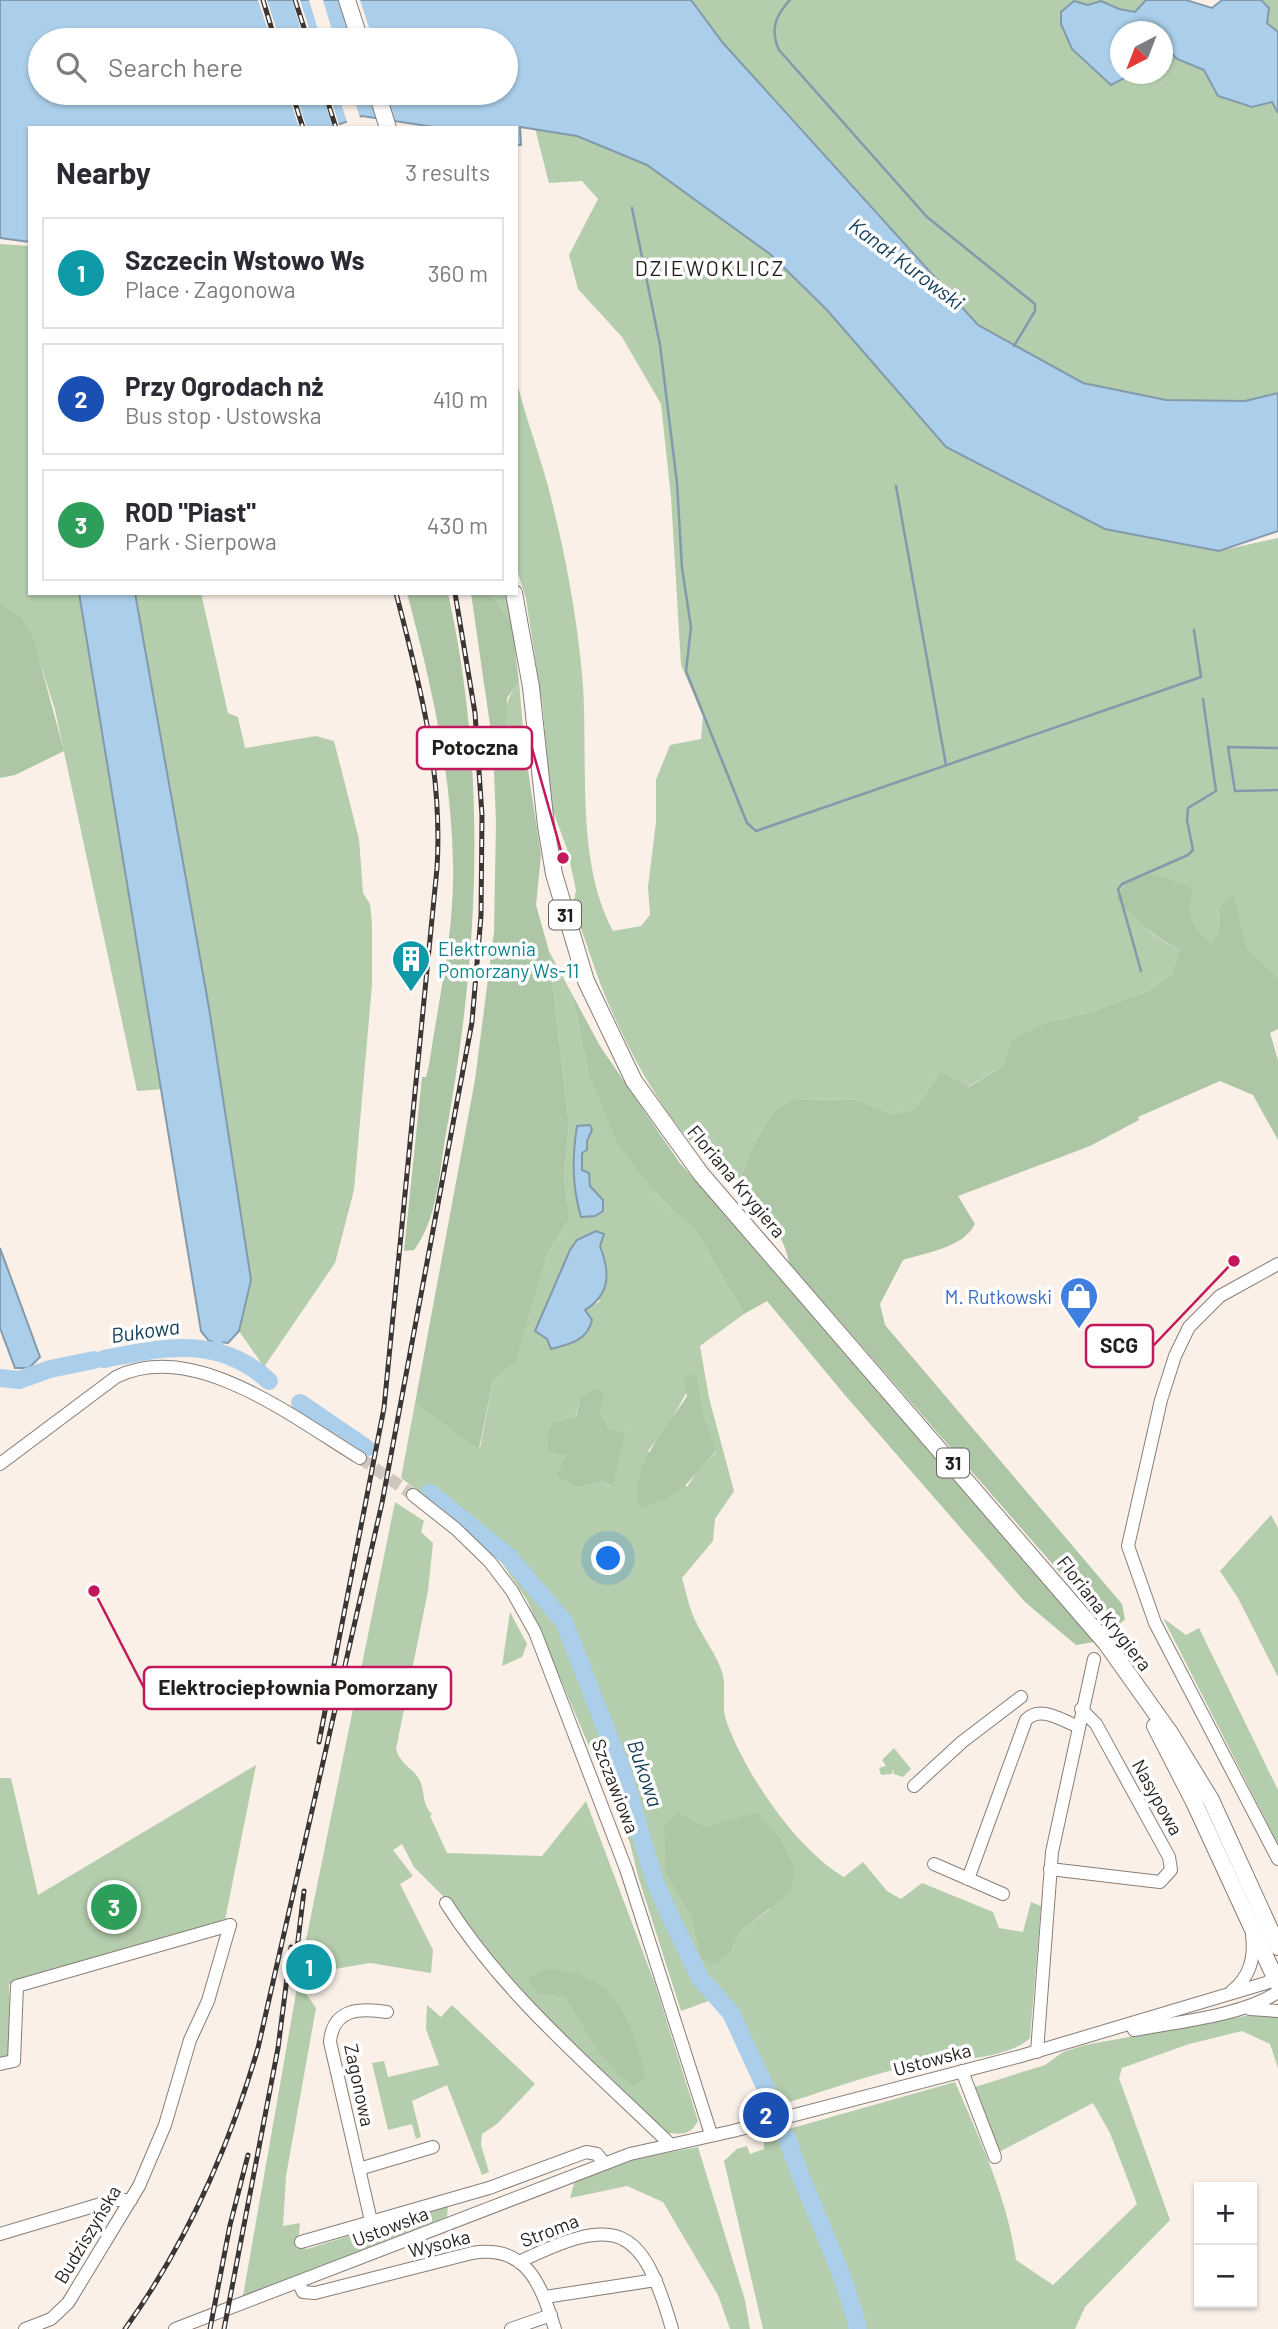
<!DOCTYPE html>
<html lang="en">
<head>
<meta charset="utf-8">
<style>
	:root { --surface:#fff; --page:#f7f7f7; --text:#2b2b33; --muted:#7c7c81; --line:#e1e1e2; --accent:#ea580c }
	body { margin:0; font-family:Barlow,sans-serif; background:var(--page); color:var(--text) }
	.controls { position:absolute; right:21px; bottom:21px; display:grid; overflow:hidden; border-radius:0px; box-shadow:0 2px 5px #0004 }
	.controls button { width:63px; height:63px; display:grid; place-items:center; padding:0; border:0; border-bottom:2px solid var(--line); background:var(--surface); color:var(--text); font:35px sans-serif }
	.compass { position:absolute; left:1110px; top:21px; width:63px; height:63px; border-radius:50%; background:var(--surface); box-shadow:0 2px 5px #0004; rotate:222deg }
	.you { position:absolute; left:609px; top:1559px; width:24px; height:24px; margin:-18px; border:5px solid #fff; border-radius:50%; background:#1a73e8; box-shadow:0 0 0 10px #1a73e833 }
	.badge { display:grid; place-items:center; width:46px; height:46px; border-radius:50%; background:var(--accent); color:#fff; font-size:23px; font-weight:700 }
	.pin { position:absolute; translate:-50% -50%; border:4px solid #fff; box-shadow:0 2px 7px #0006 }
	.list { margin:0; padding:0; list-style:none }
	h2 { display:flex; justify-content:space-between; align-items:center; height:91px; margin:0; padding:0 28px; font-size:30px }
	h2 small { font-size:23px; font-weight:400; color:var(--muted) }
	.list li { display:grid; grid-template-columns:46px 1fr auto; gap:21px; align-items:center; box-sizing:border-box; height:112px; margin:0 14px 14px; padding:0 14px; border:2px solid var(--line); border-radius:0px }
	.list b { display:block; font-size:26px; white-space:nowrap }
	.list p { margin:0; font-size:23px; white-space:nowrap; color:var(--muted) }
	.list em { font-size:23px; font-style:normal; color:var(--muted) }
	.icon { flex:none; width:38px; height:38px; fill:none; stroke:currentColor; stroke-width:2; stroke-linecap:round; stroke-linejoin:round }
	.map { position:relative; flex:none; width:1278px; height:2329px; overflow:hidden }
	.search { position:absolute; background:var(--surface); box-shadow:0 2px 5px #0004; left:28px; top:28px; width:490px; height:77px; display:flex; align-items:center; gap:18px; box-sizing:border-box; padding:0 24px; border-radius:38px; color:var(--muted); font-size:26px }
	.panel { position:absolute; background:var(--surface); box-shadow:0 2px 5px #0004; left:28px; top:126px; width:490px; height:469px; border-radius:0px }
	.map>svg:first-child { display:block }
	.green { fill:#b4cdac; fill-rule:evenodd }
	.forest { fill:#adc6a5 }
	.water { fill:#abcfea; stroke:#829aac; stroke-width:2; fill-rule:evenodd }
	.pier { fill:#faf0e8 }
	.lines { fill:none; stroke-linecap:round; stroke-linejoin:round }
	.stream { stroke:#829aac; stroke-width:2.5 }
	.canal { stroke:#abcfea; stroke-width:10 }
	.river { stroke:#abcfea; stroke-width:18 }
	.minor-tunnel { stroke:#cfc6bf; stroke-width:12; stroke-dasharray:12 6; stroke-linecap:butt }
	.minor-casing { stroke:#877e78; stroke-width:14 }
	.major-casing { stroke:#877e78; stroke-width:18 }
	.minor { stroke:#fff; stroke-width:12 }
	.major { stroke:#fff; stroke-width:16 }
	.rail-casing { stroke:#3b3634; stroke-width:5 }
	.rail { stroke:#fff; stroke-width:2.5; stroke-dasharray:8; stroke-linecap:butt }
	.labels { text-anchor:middle; dominant-baseline:central; stroke-width:7; stroke-linejoin:round; paint-order:stroke }
	.shield { fill:#fff; stroke:#656261; stroke-width:2 }
	.shield-label { font-size:18px; font-weight:bold; fill:#231f1d }
	.culture-label { font-size:19px; fill:#0d838f; stroke:#fff; text-anchor:start }
	.street-label { font-size:19px; fill:#231f1d; stroke:#fff }
	.shop-label { font-size:19px; fill:#366cbe; stroke:#fff; text-anchor:end }
	.water-label { font-size:21px; font-style:italic; fill:#113d58; stroke:#fff }
	.neighbourhood-label { font-size:21px; letter-spacing:2px; fill:#231f1d; stroke:#fff }
	.leader { fill:none; stroke:#c2185b; stroke-width:2.5 }
	.callout-dot { fill:#c2185b; stroke:#fff; stroke-width:2.5 }
	.callout { fill:#fff; stroke:#c2185b; stroke-width:2.5 }
	.callout-label { font-size:21px; text-anchor:middle; font-weight:bold; fill:#231f1d }
</style>
</head>
<body>
<div class="map">
<svg width="1278" height="2329" viewBox="0 0 1278 2329">
	<rect width="100%" height="100%" fill="#faf0e8"/>
	<g class="green">
		<polygon points="691,0 1146,0 1135,12 1119,10 1101,1 1088,5 1074,1 1061,24 1072,48 1111,85 1132,74 1162,74 1163,44 1177,59 1204,70 1218,96 1272,102 1278,113 1278,393 1245,401 1166,400 1083,383 978,325 723,43"/>
		<polygon points="1261,0 1278,0 1278,32 1267,23 1268,8"/>
		<path d="M535,128l42,8 70,29 123,89 57,56 392,241 59,-13v439l-33,-28 -11,-55 -15,13 -1,27 -7,11 -17,-16 -7,-24 -70,-6c19,21 36,39 62,50l-7,25 -22,16 -61,23 -42,9 -43,43 -36,22 -27,-16 -26,38 -21,5 -39,-14 -61,-1 -19,10 -23,38 -15,40c-56,-45 -95,-108 -124,-173 -16,-34 -26,-72 -40,-107l3,-17 -9,-41 -15,-41 -9,-98 -17,-111 -10,-33v-187c9,36 22,71 32,107 15,58 27,118 33,178 10,83 -9,191 32,267l28,-5 9,-11 -2,-28 8,-65v-42l14,-35 31,-6 2,-23 -22,-51 -10,-168 -10,-93 -39,-67 -44,-48 -9,-34 29,-56 -16,-18 -33,2z"/>
		<polygon points="0,244 30,246 30,593 79,593 163,1089 137,1091 55,710 33,640 21,616 0,603"/>
		<polygon points="135,593 201,593 228,713 238,717 245,748 316,736 334,741 359,839 363,893 370,904 372,924 372,985 354,1190 335,1263 264,1367 239,1331 251,1280 209,1008"/>
		<polygon points="491,593 505,593 512,624"/>
		<path d="M519,682l6,68 -19,-1c-2,-27 -5,-45 13,-67z"/>
		<path d="M549,951l23,43 16,78 66,119 43,42 47,81 -44,32 9,52 25,93 -19,28 -2,22 -31,37c4,14 7,29 13,42 8,17 21,34 27,52 5,15 -1,33 4,48 18,52 70,129 118,157l19,-15 24,29 14,8 21,-16 71,29 6,16 24,4 8,-30 10,4 -11,132c-24,24 -96,22 -129,30 -42,10 -84,26 -125,38l-42,-95 -12,-15 -41,15 -43,-135 -8,-33 -103,-243 -25,-37 -41,-40 -60,-45 14,-75 65,45 13,-68 23,-18 32,-110 22,-34 -6,-39 5,-54zM596,1231l8,3 -4,12 6,16 -7,40 -14,7 -11,34 -23,5 -4,-9 -12,-8 35,-81 7,-10zM697,1374l7,41 12,37 -17,16 -12,19 -39,-36 21,-27zM605,1393l-5,18 9,18 17,3 -15,55 -8,-6 -26,7 -22,-12 11,-21 14,-56zM678,1812l27,14 22,-5 43,88 -29,22 -9,19 -32,8 -10,-45z"/>
		<polygon points="1130,1340 1135,1349 1130,1353 1135,1361 1134,1368 1118,1365 1110,1356 1114,1349 1120,1356 1123,1354 1121,1349"/>
		<path d="M395,1502l29,19 -3,11 12,11 -5,48 -32,158c5,17 18,19 24,32 5,11 2,24 12,33l-2,2 17,37 95,3 44,-55 69,183 43,137c-8,15 -17,13 -32,12l-167,-163 -51,-69 -34,-34 -12,-23 -9,6 20,26 -13,8 33,66 -2,23 -61,-10 -47,8 -4,-11 -16,-5z"/>
		<polygon points="1271,1515 1278,1528 1278,1677 1238,1598 1220,1571"/>
		<polygon points="510,1612 527,1644 522,1657 502,1666"/>
		<polygon points="1163,1618 1186,1635 1199,1628 1278,1790 1278,1844"/>
		<polygon points="894,1748 911,1769 903,1777 894,1774 893,1769 892,1774 881,1775 879,1768 886,1766 882,1760"/>
		<polygon points="256,1765 225,1920 9,1984 11,2056 0,2059 0,1778 11,1778 38,1895"/>
		<polygon points="298,1982 316,2008 286,2176 283,2226 300,2223 298,2247 307,2249 448,2205 447,2217 243,2296"/>
		<polygon points="427,2005 441,2017 452,2005 535,2084 497,2124 482,2134 481,2145 489,2172 482,2175 447,2085 412,2101 421,2137 416,2139 412,2124 388,2130 372,2063 384,2061 388,2077 439,2065 426,2029"/>
		<path d="M1256,2014l22,2v52l-8,-24 -28,-13 -53,13 -67,24 -3,10 51,142 -85,87 -10,22h-312l-39,-168 13,-12 10,-3 3,8 14,-5v-13l191,-54c25,58 52,115 61,178l37,25 84,-81 -27,-71 -17,-30 -94,49 -24,-65 70,-22 18,-13 22,-7z"/>
		<polygon points="698,2147 745,2300 750,2329 730,2329 718,2295 663,2202 627,2186 570,2198 575,2180 624,2161"/>
	</g>
	<g class="forest">
		<path d="M407,593h41c40,181 31,365 -3,546 -6,36 -8,81 -31,111l-10,1 18,-174h4l3,-12c10,-67 26,-136 24,-203 -2,-93 -22,-179 -46,-269z"/>
		<polygon points="471,593 491,593 512,624 519,682 507,698 506,749 525,750 541,855 536,905 549,951 569,1125 564,1179 570,1218 548,1252 516,1362 493,1380 479,1449 415,1403 475,1080 494,932 496,822 493,746"/>
		<polygon points="0,603 21,616 34,640 64,751 15,775 0,778"/>
		<path d="M1150,875l18,3 25,11c-8,25 -1,38 18,55l7,-10 1,-27 15,-14 12,56 32,28v52l-8,4 8,27v80l-25,-45 -33,-14 -82,36 1,3 -49,26 -132,50 17,28c-12,24 -48,28 -72,36l-23,44 5,21 237,279 3,15 -13,13 -323,-369c-5,-32 -29,-53 -52,-76l15,-40 23,-38 19,-10 61,1 39,14 21,-5 26,-38 28,16 35,-22 8,-25 35,-18 42,-9 61,-23 22,-16 7,-25c-26,-12 -43,-29 -63,-50l13,-20z"/>
		<polygon points="572,994 600,1046 679,1162 1094,1642 1076,1645 1025,1602 844,1394 767,1301 744,1314 697,1233 654,1191 618,1144 588,1072"/>
		<path d="M697,1374l7,41 12,36c-31,31 -30,46 -77,57 -10,-43 27,-78 48,-112l-3,-19z"/>
		<polygon points="595,1389 605,1393 600,1411 609,1429 626,1432 612,1487 603,1481 577,1488 555,1476 566,1455 549,1452 547,1435 553,1423 576,1417 580,1399"/>
		<polygon points="678,1812 705,1826 757,1813 778,1835 794,1868 791,1892 741,1931 732,1950 715,1964 700,1958 690,1913 666,1873 664,1827"/>
		<path d="M548,1969c69,4 82,50 98,107l-12,10c-36,-24 -45,-55 -69,-89l-28,-4 -9,-14z"/>
	</g>
	<g class="water">
		<path d="M0,0h691l32,43 255,282 105,58 83,17 79,1 33,-8v138l-59,20 -114,-22 -159,-82 -119,-137 -57,-56 -123,-89 -70,-29 -57,-9 1,18h-5v-17h-76l-78,-12 -33,12h-299v114l-30,-4zM40,40h466v53h-466z"/>
		<polygon points="1146,0 1186,0 1212,8 1222,0 1261,0 1269,8 1267,23 1278,32 1278,113 1272,102 1252,107 1218,96 1204,70 1177,59 1163,44 1162,32 1120,32 1120,74 1132,74 1111,85 1072,49 1061,24 1061,12 1074,1 1088,5 1101,1 1119,9 1135,12"/>
		<polygon points="79,593 135,593 209,1008 251,1280 239,1331 228,1343 209,1341 201,1331"/>
		<path d="M590,1125l2,5 -5,11v9l-5,3v17l7,3 1,13 13,14v11l-8,5 -14,1c-9,-31 -9,-59 -4,-91z"/>
		<path d="M596,1231l8,3 -4,12c10,26 11,48 -15,64l7,10c-5,21 -22,24 -41,29l-4,-10 -12,-8 35,-81 7,-10z"/>
		<polygon points="0,1248 40,1357 29,1368 15,1368 0,1328"/>
	</g>
	<g class="pier">
		<polygon points="258,0 267,0 280,40 271,40"/>
		<polygon points="292,0 300,0 313,40 304,40"/>
		<polygon points="309,0 323,0 335,40 321,40"/>
		<polygon points="339,0 360,0 373,40 352,40"/>
		<polygon points="288,93 295,93 307,128 299,128"/>
		<polygon points="322,93 329,93 340,128 333,128"/>
		<polygon points="338,93 352,93 361,121 348,125"/>
	</g>
	<g class="lines">
		<g class="stream">
			<path d="M790,0c-15,16 -20,30 -11,50l148,167 108,87v7l-21,35"/>
			<polyline points="632,208 660,345 677,483 682,568 691,627 686,671 747,823 756,831 1201,677 1194,630"/>
			<polyline points="896,486 946,765"/>
			<polyline points="1278,748 1228,747 1235,791 1278,790"/>
			<polyline points="1141,971 1118,889 1122,884 1188,855 1193,850 1187,820 1188,808 1216,791 1203,699"/>
		</g>
		<polyline class="canal" points="216,1351 219,1331"/>
		<g class="river">
			<path d="M104,1359c60,-12 115,-24 165,22"/>
			<polyline points="0,1378 19,1380 50,1369 94,1360"/>
			<polyline points="300,1403 366,1448"/>
			<polyline points="430,1493 509,1557 564,1622 622,1770 654,1879 668,1911 700,1978 731,2013 772,2102"/>
			<path d="M787,2138c21,65 55,124 71,191"/>
		</g>
		<polyline class="minor-tunnel" points="360,1458 413,1495"/>
		<defs>
			<g id="minor">
				<polyline points="1278,1264 1220,1296 1189,1327 1175,1356 1161,1400 1128,1546 1155,1623 1278,1859"/>
				<path d="M0,1464l116,-87c78,-39 181,43 244,81"/>
				<polyline points="413,1495 456,1529 490,1562 512,1591 535,1632 626,1869 711,2134"/>
				<polyline points="914,1786 962,1742 1021,1697"/>
				<polyline points="934,1864 1003,1894"/>
				<polyline points="1050,1869 1160,1882 1171,1870 1169,1857 1096,1724 1081,1709"/>
				<path d="M968,1879l58,-159c14,-15 35,0 51,6"/>
				<path d="M446,1903c59,93 145,164 224,241"/>
				<path d="M1232,1991c18,-14 23,-34 20,-56"/>
				<polyline points="1250,2009 1278,2011"/>
				<path d="M1134,2030c43,-8 108,-14 144,-38"/>
				<polyline points="1037,2052 1052,1852 1094,1659"/>
				<polyline points="0,2064 14,2061 17,1986 230,1925"/>
				<polyline points="962,2071 995,2157"/>
				<polyline points="359,2169 433,2147"/>
				<path d="M371,2221l-41,-179c3,-34 30,-34 57,-30"/>
				<polyline points="0,2234 114,2200 131,2200"/>
				<polyline points="301,2242 489,2188 586,2152 597,2154 604,2163"/>
				<path d="M519,2262c98,-48 123,-38 153,67"/>
				<path d="M298,2282l5,10 12,1 157,-40c56,-9 69,33 83,76"/>
				<polyline points="545,2297 656,2280"/>
				<polyline points="25,2329 51,2319 68,2303 139,2186 165,2125 190,2040 208,2001 230,1925"/>
				<polyline points="175,2329 630,2154 733,2131 1021,2056 1266,1983 1278,1976"/>
				<polyline points="511,2329 551,2315"/>
			</g>
			<g id="major">
				<polyline points="347,0 360,40"/>
				<polyline points="377,93 388,128"/>
				<polyline points="514,593 531,687 546,826 554,874 586,981 634,1081 701,1174 1106,1643 1170,1733 1211,1800 1278,1947"/>
				<polyline points="1155,1726 1194,1802 1278,1984"/>
			</g>
		</defs>
		<use href="#minor" class="minor-casing"/>
		<use href="#major" class="major-casing"/>
		<use href="#minor" class="minor"/>
		<use href="#major" class="major"/>
		<defs>
			<g id="rail">
				<polyline points="263,0 275,40"/>
				<polyline points="295,0 308,40"/>
				<polyline points="292,93 303,128"/>
				<polyline points="325,93 336,128"/>
				<path d="M319,1742l65,-334 53,-540c6,-96 -17,-183 -41,-275"/>
				<polyline points="296,1957 304,1891"/>
				<path d="M125,2329c61,-85 104,-181 133,-281l124,-545 90,-481 9,-106 1,-101 -7,-102 -20,-120"/>
				<polyline points="210,2329 230,2225 248,2155"/>
				<polyline points="224,2329 278,2048 291,1947"/>
			</g>
		</defs>
		<use href="#rail" class="rail-casing"/>
		<use href="#rail" class="rail"/>
	</g>
	<defs>
		<symbol id="building-pin" viewBox="-11 -11 22 30"><path d="M0 17L-7.5 6A9.5 9.5 0 1 1 7.5 6Z" fill="#0f9aa8" stroke="#fff"/><path d="M-4-6H4V6H1V3H-1V6H-4ZM-2.5-4.3h1.7v1.8h-1.7ZM.8-4.3h1.7v1.8H.8ZM-2.5-1h1.7V.8h-1.7ZM.8-1h1.7V.8H.8Z" fill="#fff"/></symbol>
		<symbol id="shop-pin" viewBox="-11 -11 22 30"><path d="M0 17L-7.5 6A9.5 9.5 0 1 1 7.5 6Z" fill="#3f7fe0" stroke="#fff"/><path d="M-5-2.5h2.3a2.7 3.5 0 0 1 5.4 0H5L5.5 6h-11ZM-1.5-2.5h3a1.5 2.3 0 0 0-3 0Z" fill="#fff"/></symbol>
	</defs>
	<g fill-rule="evenodd">
		<use href="#building-pin" x="389" y="937" width="44" height="60"/>
		<use href="#shop-pin" x="1057" y="1274" width="44" height="60"/>
	</g>
	<g class="labels">
		<g class="shield">
			<rect x="549" y="900.5" width="32" height="29" rx="5"/>
			<rect x="937" y="1448.5" width="32" height="29" rx="5"/>
		</g>
		<g class="shield-label">
			<text x="565" y="915">31</text>
			<text x="953" y="1463">31</text>
		</g>
		<g class="culture-label">
			<text x="438" y="948">Elektrownia<tspan x="438" dy="22">Pomorzany Ws-11</tspan></text>
		</g>
		<g class="street-label">
			<text transform="translate(737 1181) rotate(50)">Floriana Krygiera</text>
			<text transform="translate(1105 1613) rotate(52)">Floriana Krygiera</text>
			<text transform="translate(616 1786) rotate(69)">Szczawiowa</text>
			<text transform="translate(1158 1797) rotate(61)">Nasypowa</text>
			<text transform="translate(932 2059) rotate(-15)">Ustowska</text>
			<text transform="translate(360 2085) rotate(78)">Zagonowa</text>
			<text transform="translate(390 2226) rotate(-21)">Ustowska</text>
			<text transform="translate(549 2230) rotate(-21)">Stroma</text>
			<text transform="translate(87 2234) rotate(-59)">Budziszyńska</text>
			<text transform="translate(439 2243) rotate(-14)">Wysoka</text>
		</g>
		<g class="shop-label">
			<text x="1052" y="1296">M. Rutkowski</text>
		</g>
		<g class="water-label">
			<text transform="translate(907 263) rotate(37)">Kanał Kurowski</text>
			<text transform="translate(145 1330) rotate(-8)">Bukowa</text>
			<text transform="translate(646 1773) rotate(71)">Bukowa</text>
		</g>
		<g class="neighbourhood-label">
			<text x="710" y="267">DZIEWOKLICZ</text>
		</g>
	</g>
	<path class="leader" d="M563 858L532 748M1234 1261L1153 1346M94 1591L144 1688"/>
	<g class="callout-dot">
		<circle cx="563" cy="858" r="7"/>
		<circle cx="1234" cy="1261" r="7"/>
		<circle cx="94" cy="1591" r="7"/>
	</g>
	<g class="callout">
		<rect x="417" y="727" width="115" height="42" rx="7"/>
		<rect x="1086" y="1325" width="67" height="42" rx="7"/>
		<rect x="144" y="1667" width="307" height="42" rx="7"/>
	</g>
	<g class="callout-label">
		<text x="475" y="755">Potoczna</text>
		<text x="1119" y="1353">SCG</text>
		<text x="298" y="1695">Elektrociepłownia Pomorzany</text>
	</g>
</svg>
<div class="controls">
<button>+</button>
<button>−</button>
</div>
<svg class="compass" viewBox="-18 -18 36 36"><path d="M0-13l5 13h-10z" fill="#e53935"/><path d="M0 13l5-13h-10z" fill="#7c7c81"/></svg>
<div class="you"></div>
<div class="pin badge" style="left:309px;top:1967px;background:#0f9aa8">1</div>
<div class="pin badge" style="left:766px;top:2115px;background:#1a4fb4">2</div>
<div class="pin badge" style="left:114px;top:1907px;background:#2e9e5b">3</div>
<div class="search"><svg class="icon" aria-label="search" viewBox="0 0 24 24"><circle cx="10" cy="10" r="6"/><path d="M15 15l6 6"/></svg>Search here</div>
<section class="panel">
<h2>Nearby<small>3 results</small></h2>
<ul class="list">
<li><span class="badge" style="background:#0f9aa8">1</span><div><b>Szczecin Wstowo Ws</b><p>Place · Zagonowa</p></div><em>360 m</em></li>
<li><span class="badge" style="background:#1a4fb4">2</span><div><b>Przy Ogrodach nż</b><p>Bus stop · Ustowska</p></div><em>410 m</em></li>
<li><span class="badge" style="background:#2e9e5b">3</span><div><b>ROD &quot;Piast&quot;</b><p>Park · Sierpowa</p></div><em>430 m</em></li>
</ul>
</section>
</div>
</body>
</html>
